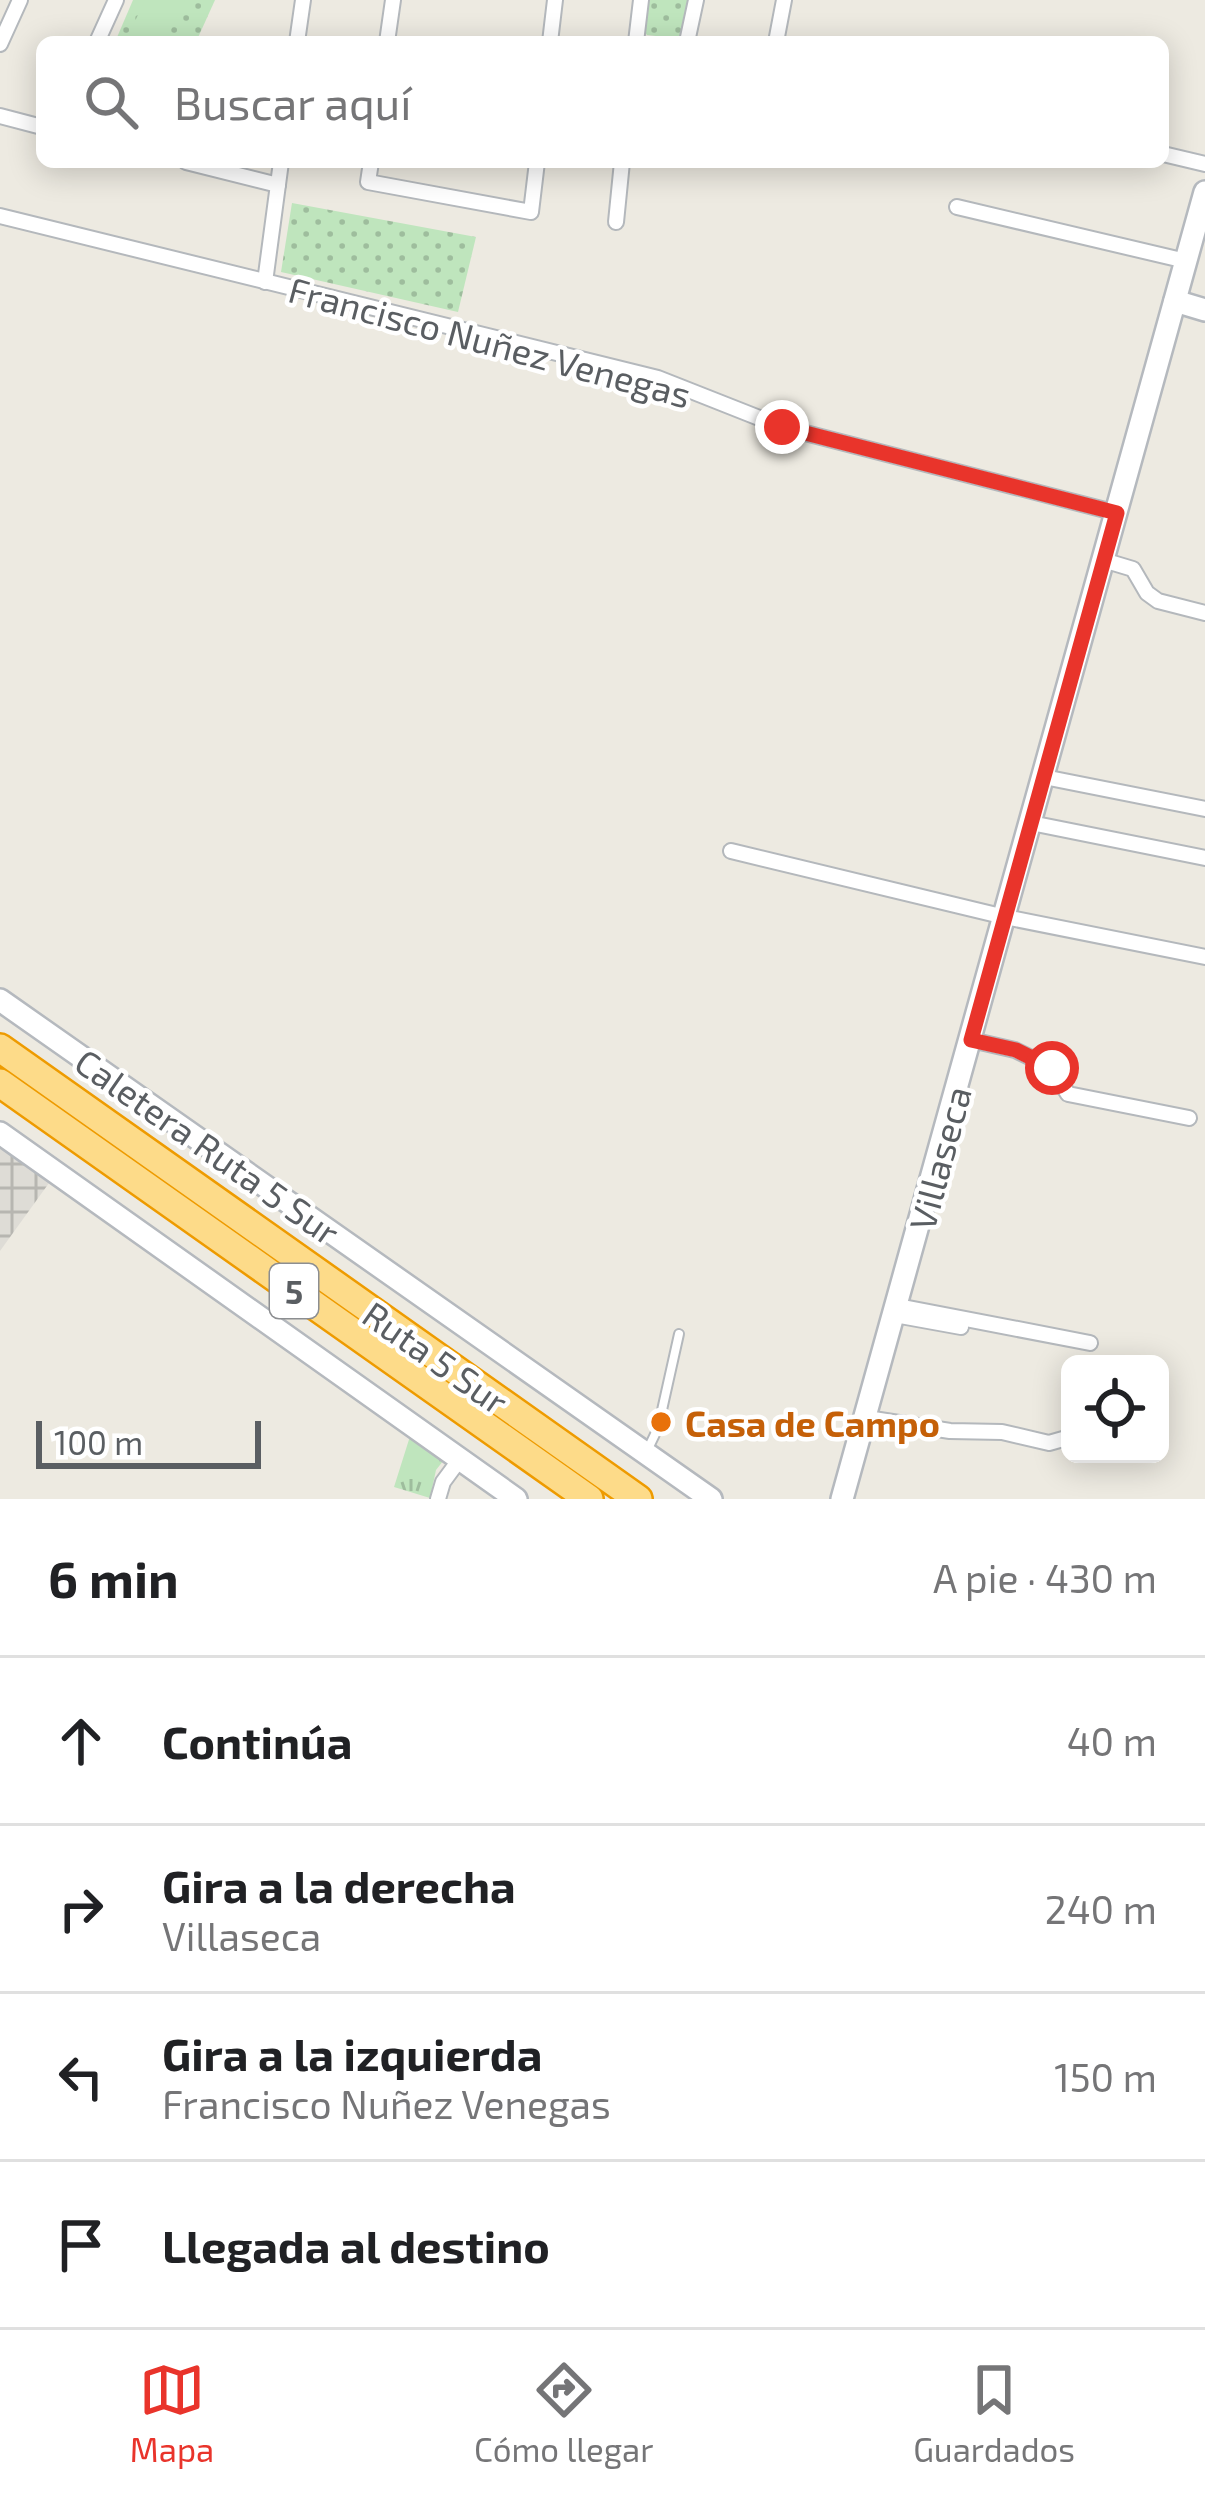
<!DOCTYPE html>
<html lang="es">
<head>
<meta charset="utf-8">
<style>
	:root { --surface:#fff; --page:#f6f6f6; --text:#202124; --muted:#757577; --line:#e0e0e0; --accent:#e9342b }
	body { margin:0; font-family:"Exo 2",sans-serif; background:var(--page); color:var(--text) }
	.controls { position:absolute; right:36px; bottom:36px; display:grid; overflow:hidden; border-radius:18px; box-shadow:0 6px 30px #0003 }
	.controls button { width:108px; height:108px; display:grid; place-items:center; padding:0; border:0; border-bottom:3px solid var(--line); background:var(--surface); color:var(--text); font:60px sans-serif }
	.scale { position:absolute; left:36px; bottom:30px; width:225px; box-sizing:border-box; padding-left:12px; border:6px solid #5a5e62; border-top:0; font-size:33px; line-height:42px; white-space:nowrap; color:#5a5e62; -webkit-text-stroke:9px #fff; paint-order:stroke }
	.stop { position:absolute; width:36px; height:36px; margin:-27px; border:9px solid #e9342b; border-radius:50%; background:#fff }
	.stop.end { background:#e9342b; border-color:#fff; box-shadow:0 3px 12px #0008 }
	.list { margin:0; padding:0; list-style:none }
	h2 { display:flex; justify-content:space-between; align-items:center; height:156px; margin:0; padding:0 48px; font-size:51px }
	h2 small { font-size:39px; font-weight:400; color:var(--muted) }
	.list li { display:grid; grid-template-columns:78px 1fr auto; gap:36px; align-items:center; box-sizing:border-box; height:168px; padding:0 48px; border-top:3px solid var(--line) }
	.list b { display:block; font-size:45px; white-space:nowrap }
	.list p { margin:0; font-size:39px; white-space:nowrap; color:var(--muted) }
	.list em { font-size:39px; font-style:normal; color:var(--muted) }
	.icon { flex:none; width:66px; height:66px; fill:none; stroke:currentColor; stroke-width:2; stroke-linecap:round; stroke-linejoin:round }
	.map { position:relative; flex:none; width:1205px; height:1499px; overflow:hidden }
	.search { position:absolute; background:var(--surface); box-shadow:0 6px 30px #0003; left:36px; right:36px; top:36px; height:132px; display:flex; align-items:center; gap:30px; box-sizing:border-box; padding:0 42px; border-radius:18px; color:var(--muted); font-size:45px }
	.sheet { height:828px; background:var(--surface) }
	nav { display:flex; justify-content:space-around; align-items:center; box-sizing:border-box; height:168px; border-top:3px solid var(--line); background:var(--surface); font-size:33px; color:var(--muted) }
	nav a { display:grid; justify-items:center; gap:6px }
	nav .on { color:var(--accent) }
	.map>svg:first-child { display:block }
	.industrial { fill:url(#industrial-grid) }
	.grass { fill:url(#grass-tufts) }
	.park { fill:url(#park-dots) }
	.pitch { fill:#bfe5bd }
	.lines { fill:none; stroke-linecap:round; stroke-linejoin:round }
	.lane-casing { stroke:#b4b8bc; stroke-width:12 }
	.street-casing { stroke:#b4b8bc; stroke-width:18 }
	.secondary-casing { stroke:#b5b9be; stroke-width:26 }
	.highway-casing { stroke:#ee9b00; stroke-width:32 }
	.lane { stroke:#fff; stroke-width:8 }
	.street { stroke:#fff; stroke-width:14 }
	.secondary { stroke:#fff; stroke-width:21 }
	.highway { stroke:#fddb89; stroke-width:27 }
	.route { stroke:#e9342b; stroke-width:15 }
	.food-dot { fill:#e8710a; stroke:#fff; stroke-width:4.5 }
	.labels { text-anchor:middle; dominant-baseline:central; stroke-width:9; stroke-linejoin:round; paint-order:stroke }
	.shield { fill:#fff; stroke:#8c8e91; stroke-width:3 }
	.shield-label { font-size:33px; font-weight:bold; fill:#5a5e62 }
	.street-label { font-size:36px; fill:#5a5e62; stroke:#fff }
	.food-label { font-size:36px; font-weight:bold; fill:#c56008; stroke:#fff; text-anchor:start }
</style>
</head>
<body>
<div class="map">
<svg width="1205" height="1499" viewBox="0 0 1205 1499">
	<defs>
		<pattern id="industrial-grid" width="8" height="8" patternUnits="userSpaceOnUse" patternTransform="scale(3)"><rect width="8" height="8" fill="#dedcd6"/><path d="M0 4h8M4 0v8" fill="none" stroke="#b7b6b1"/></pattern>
		<pattern id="grass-tufts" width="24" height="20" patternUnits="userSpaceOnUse" patternTransform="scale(3)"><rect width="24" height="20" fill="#bfe5bd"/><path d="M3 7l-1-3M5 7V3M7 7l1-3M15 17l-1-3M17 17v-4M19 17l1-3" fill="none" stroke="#9ebd9d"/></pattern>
		<pattern id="park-dots" width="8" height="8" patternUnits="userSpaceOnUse" patternTransform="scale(3)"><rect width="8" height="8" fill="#bfe5bd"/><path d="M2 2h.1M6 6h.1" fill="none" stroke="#9ebd9d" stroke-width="1.8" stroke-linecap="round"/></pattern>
	</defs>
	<rect width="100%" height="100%" fill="#edeae1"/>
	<polygon class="industrial" points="0,1148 49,1183 0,1251"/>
	<polygon class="grass" points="412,1430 447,1456 436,1470 430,1498 394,1487"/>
	<g class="park">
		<polygon points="133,0 215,0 196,42 115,42"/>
		<polygon points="647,0 690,0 682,39 647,35 643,30"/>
		<polygon points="292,203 476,237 458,312 281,272"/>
	</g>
	<polygon class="pitch" points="145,0 185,0 165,42 127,38"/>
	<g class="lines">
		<defs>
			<polyline id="lane" points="647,1451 658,1428 679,1334"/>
			<g id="street">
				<polyline points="97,42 116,0"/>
				<polyline points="297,42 303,0"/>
				<polyline points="387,42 393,0"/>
				<polyline points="550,42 555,0"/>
				<polyline points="636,42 641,0"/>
				<polyline points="687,42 696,0"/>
				<polyline points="776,42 784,0"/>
				<polyline points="0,44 20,0"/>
				<polyline points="0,116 42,127"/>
				<polyline points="1163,154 1205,164"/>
				<polyline points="186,162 278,185"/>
				<polyline points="371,162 368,182 531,212 537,162"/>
				<polyline points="957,207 1186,261"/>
				<polyline points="0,216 658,378 782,427 1117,513"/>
				<polyline points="616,222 622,162"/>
				<polyline points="265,282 281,162"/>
				<polyline points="1103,560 1133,569 1147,593 1158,601 1205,613"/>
				<polyline points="1044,777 1205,809"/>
				<polyline points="1031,823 1205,858"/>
				<polyline points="731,851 1005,917 1205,957"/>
				<polyline points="971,1040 1015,1050 1052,1068 1068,1094 1189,1118"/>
				<polyline points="898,1306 1090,1343"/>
				<polyline points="895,1315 961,1327"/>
				<polyline points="867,1418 950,1431 1002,1432 1049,1443 1070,1437"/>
				<polyline points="438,1499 443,1482 460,1459"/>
			</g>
			<g id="secondary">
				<polyline points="1175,301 1205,310"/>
				<polyline points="0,1000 711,1499"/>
				<polyline points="0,1133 516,1499"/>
				<polyline points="842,1499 1205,192"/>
			</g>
			<g id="highway">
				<polyline points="0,1048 638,1499"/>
				<polyline points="0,1083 589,1499"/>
			</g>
		</defs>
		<use href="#lane" class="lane-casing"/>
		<use href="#street" class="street-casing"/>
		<use href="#secondary" class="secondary-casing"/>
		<use href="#highway" class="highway-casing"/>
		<use href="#lane" class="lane"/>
		<use href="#street" class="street"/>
		<use href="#secondary" class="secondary"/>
		<use href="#highway" class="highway"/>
	</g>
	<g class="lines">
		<polyline class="route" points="782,427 1117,513 971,1040 1016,1050 1052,1068"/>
	</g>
	<circle class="food-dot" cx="661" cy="1422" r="12"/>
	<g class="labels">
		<rect class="shield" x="270" y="1264" width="48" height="54" rx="9"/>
		<g class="shield-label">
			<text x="294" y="1291">5</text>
		</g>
		<g class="street-label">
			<text transform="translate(490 341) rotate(15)">Francisco Nuñez Venegas</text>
			<text transform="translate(208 1146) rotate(35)">Caletera Ruta 5 Sur</text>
			<text transform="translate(939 1158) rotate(-75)">Villaseca</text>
			<text transform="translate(436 1357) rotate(35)">Ruta 5 Sur</text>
		</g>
		<g class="food-label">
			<text x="685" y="1422">Casa de Campo</text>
		</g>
	</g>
</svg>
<div class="controls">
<button><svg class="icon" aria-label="locate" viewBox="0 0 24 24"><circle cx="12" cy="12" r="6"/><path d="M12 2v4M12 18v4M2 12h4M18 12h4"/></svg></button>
</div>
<div class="scale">100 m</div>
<div class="stop" style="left:1052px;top:1068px"></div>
<div class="stop end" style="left:782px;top:427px"></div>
<div class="search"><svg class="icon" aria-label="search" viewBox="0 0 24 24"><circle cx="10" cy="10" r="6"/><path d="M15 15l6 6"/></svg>Buscar aquí</div>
</div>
<section class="sheet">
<h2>6 min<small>A pie · 430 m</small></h2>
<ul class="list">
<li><svg class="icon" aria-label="ahead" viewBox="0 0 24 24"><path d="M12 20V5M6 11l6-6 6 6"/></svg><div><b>Continúa</b></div><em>40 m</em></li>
<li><svg class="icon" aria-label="right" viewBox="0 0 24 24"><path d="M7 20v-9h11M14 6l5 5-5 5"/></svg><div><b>Gira a la derecha</b><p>Villaseca</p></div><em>240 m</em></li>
<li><svg class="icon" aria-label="left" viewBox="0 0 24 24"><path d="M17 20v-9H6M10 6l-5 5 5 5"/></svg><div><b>Gira a la izquierda</b><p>Francisco Nuñez Venegas</p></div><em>150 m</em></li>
<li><svg class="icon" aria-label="arrive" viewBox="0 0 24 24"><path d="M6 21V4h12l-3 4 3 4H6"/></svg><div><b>Llegada al destino</b></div></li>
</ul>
</section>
<nav>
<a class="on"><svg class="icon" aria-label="map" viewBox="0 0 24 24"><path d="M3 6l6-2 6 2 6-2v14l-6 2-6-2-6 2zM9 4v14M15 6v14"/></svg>Mapa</a>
<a><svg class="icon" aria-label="directions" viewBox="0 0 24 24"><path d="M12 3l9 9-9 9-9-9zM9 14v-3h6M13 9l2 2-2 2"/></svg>Cómo llegar</a>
<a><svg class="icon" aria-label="saved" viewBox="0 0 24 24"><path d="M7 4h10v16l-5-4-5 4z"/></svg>Guardados</a>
</nav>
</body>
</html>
